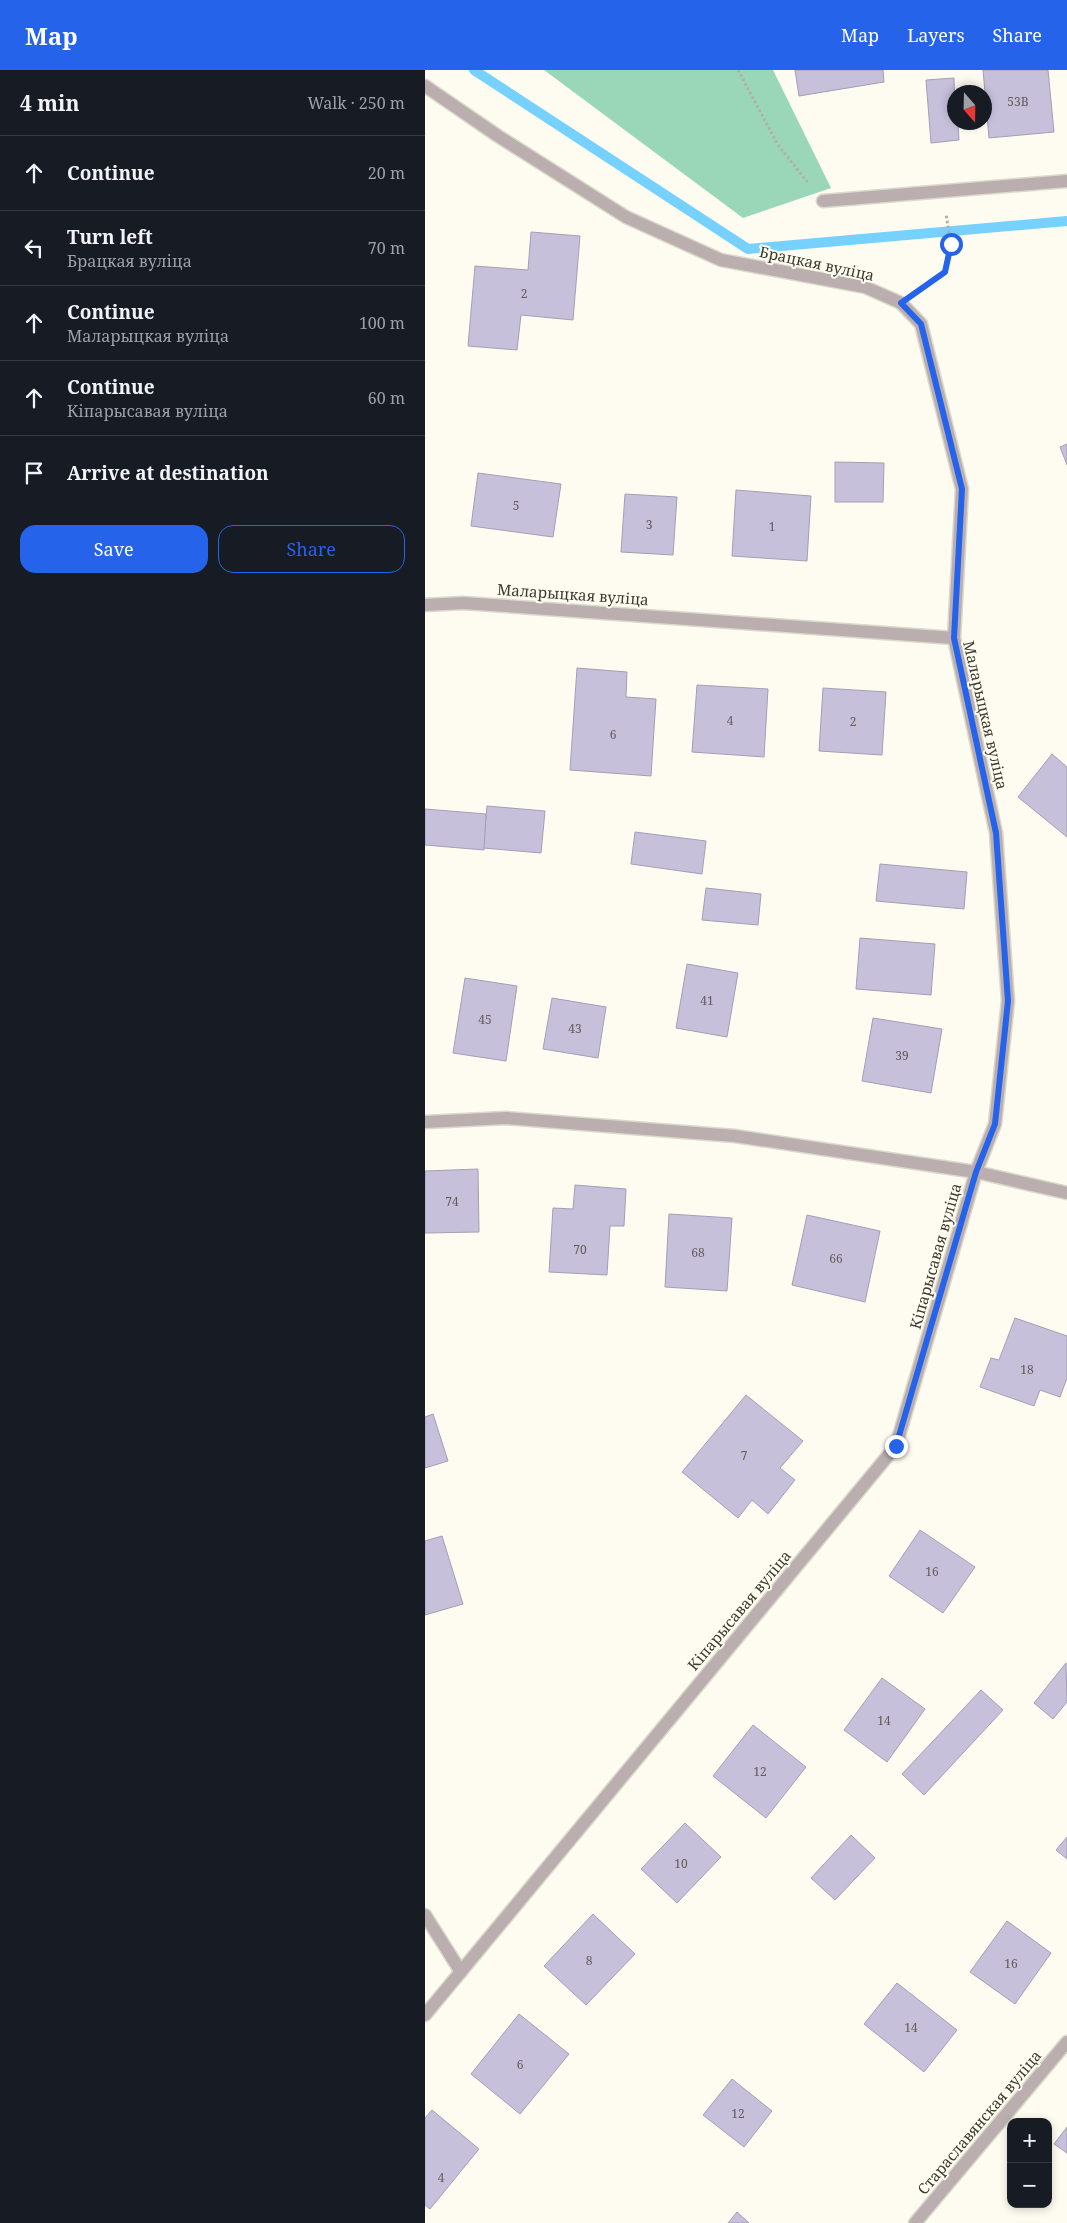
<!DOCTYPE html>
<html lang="en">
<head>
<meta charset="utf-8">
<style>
	:root { --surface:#171b24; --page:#20242c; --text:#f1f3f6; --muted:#9ea1a6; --line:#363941; --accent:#2563eb }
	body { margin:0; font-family:"Noto Serif",serif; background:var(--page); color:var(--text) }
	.controls { position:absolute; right:15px; bottom:15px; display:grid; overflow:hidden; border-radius:10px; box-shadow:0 2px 8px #0003 }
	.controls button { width:45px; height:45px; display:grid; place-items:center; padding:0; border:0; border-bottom:1px solid var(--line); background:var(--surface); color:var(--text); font:25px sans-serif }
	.compass { position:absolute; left:522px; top:15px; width:45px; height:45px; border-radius:50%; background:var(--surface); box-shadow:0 2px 8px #0003; rotate:160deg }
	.stop { position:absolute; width:15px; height:15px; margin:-11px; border:4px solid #2563eb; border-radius:50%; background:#fff }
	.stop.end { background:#2563eb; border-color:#fff; box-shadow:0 1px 5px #0008 }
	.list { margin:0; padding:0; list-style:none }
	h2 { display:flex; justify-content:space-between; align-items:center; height:65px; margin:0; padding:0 20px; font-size:21px }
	h2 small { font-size:16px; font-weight:400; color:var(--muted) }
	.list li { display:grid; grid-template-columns:32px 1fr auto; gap:15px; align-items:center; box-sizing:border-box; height:75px; padding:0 20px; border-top:1px solid var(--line) }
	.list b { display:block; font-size:19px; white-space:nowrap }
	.list p { margin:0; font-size:16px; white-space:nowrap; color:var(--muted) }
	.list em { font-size:16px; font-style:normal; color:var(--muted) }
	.actions { display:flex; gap:10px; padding:15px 20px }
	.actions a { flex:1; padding:11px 0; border:1px solid var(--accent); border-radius:15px; text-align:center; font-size:18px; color:var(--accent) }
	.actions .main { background:var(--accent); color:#fff }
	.icon { flex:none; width:28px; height:28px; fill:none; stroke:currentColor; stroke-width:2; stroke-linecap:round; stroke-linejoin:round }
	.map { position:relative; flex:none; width:642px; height:2153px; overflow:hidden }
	header { display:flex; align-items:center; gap:30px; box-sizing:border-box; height:70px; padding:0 25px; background:var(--accent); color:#fff }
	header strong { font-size:24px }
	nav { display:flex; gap:28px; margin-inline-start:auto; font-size:18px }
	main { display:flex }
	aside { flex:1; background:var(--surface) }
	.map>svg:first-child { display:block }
	.green { fill:#9ad7b9 }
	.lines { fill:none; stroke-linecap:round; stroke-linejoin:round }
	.stream { stroke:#76d1ff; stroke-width:10 }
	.building { fill:#c7c0da; stroke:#a49eb6 }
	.service-casing { stroke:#dbd9ce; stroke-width:15 }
	.minor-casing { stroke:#dbd9ce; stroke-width:15 }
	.path { stroke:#b2b0a5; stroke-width:3; stroke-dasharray:2.5 2.5; stroke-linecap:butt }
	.service { stroke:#bbaeae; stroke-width:12 }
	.minor { stroke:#bbaeae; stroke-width:12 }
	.route { stroke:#2563eb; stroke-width:6 }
	.labels { text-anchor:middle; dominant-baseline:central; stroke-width:4; stroke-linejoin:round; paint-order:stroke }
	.number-label { font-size:12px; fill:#605c5a }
	.street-label { font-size:15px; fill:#3d3b30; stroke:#fefcf1 }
</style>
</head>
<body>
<header>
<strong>Map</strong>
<nav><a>Map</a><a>Layers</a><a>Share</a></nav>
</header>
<main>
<aside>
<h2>4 min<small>Walk · 250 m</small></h2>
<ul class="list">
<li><svg class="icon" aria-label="ahead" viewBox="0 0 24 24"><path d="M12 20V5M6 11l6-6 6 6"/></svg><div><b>Continue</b></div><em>20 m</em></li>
<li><svg class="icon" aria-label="left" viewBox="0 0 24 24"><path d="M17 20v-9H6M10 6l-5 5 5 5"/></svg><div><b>Turn left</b><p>Брацкая вуліца</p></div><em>70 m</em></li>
<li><svg class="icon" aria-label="ahead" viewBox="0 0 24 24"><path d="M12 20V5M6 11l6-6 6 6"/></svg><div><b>Continue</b><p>Маларыцкая вуліца</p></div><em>100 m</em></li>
<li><svg class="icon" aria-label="ahead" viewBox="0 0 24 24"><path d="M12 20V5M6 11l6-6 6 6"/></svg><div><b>Continue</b><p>Кіпарысавая вуліца</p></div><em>60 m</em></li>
<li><svg class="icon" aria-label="arrive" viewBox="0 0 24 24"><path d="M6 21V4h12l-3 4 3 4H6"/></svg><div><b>Arrive at destination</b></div></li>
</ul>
<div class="actions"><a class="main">Save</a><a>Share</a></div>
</aside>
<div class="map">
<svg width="642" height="2153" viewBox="0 0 642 2153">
	<rect width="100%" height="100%" fill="#fefcf1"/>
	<polygon class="green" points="119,0 348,0 406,118 318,148"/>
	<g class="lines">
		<polyline class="stream" points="49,0 323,179 642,151"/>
	</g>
	<g class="building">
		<polygon points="370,0 458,0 459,12 374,26"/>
		<polygon points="558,0 623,0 629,62 564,68"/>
		<polygon points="529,8 530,52 533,52 534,70 506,73 501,10"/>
		<polygon points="106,162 155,166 148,250 96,245 92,280 43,276 50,196 103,200"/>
		<polygon points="642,374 642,395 635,377"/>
		<polygon points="410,392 459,393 458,432 410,432"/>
		<polygon points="53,403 136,414 128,467 46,456"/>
		<polygon points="311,420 386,426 382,491 307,486"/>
		<polygon points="200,424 252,427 248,485 196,482"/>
		<polygon points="152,598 202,602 201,627 231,629 226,706 145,700"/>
		<polygon points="272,615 343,619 339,687 267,682"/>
		<polygon points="398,618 461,622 457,685 394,681"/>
		<polygon points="627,684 642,697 642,767 593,727"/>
		<polygon points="62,736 120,741 116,783 58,778"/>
		<polygon points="0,739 61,744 59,780 0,775"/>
		<polygon points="210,762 281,771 277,804 206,794"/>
		<polygon points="455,794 542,802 539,839 451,831"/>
		<polygon points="281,818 336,824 333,855 277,850"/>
		<polygon points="435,868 510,874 506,925 431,919"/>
		<polygon points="262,894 313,903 302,967 251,958"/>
		<polygon points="40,908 92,916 81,991 28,983"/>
		<polygon points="127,928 181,937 173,988 118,979"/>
		<polygon points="448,948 517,959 506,1023 437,1011"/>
		<polygon points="53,1099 54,1162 0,1163 0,1101"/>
		<polygon points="150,1115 201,1119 199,1156 185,1156 182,1205 124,1202 128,1138 148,1139"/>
		<polygon points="244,1144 307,1148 302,1221 240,1217"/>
		<polygon points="382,1145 455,1161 440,1232 367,1215"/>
		<polygon points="590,1248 642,1266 642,1308 635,1327 615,1320 609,1336 555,1317 566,1288 574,1290"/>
		<polygon points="321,1325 378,1371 355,1398 370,1410 343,1444 327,1430 313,1448 257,1402"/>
		<polygon points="8,1344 23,1391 0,1398 0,1347"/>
		<polygon points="495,1460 550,1497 518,1543 464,1506"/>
		<polygon points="17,1466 38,1534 0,1545 0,1471"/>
		<polygon points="641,1593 642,1632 628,1649 609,1633"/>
		<polygon points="457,1608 500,1639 462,1692 419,1660"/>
		<polygon points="556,1620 578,1640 499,1725 477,1704"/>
		<polygon points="328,1655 381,1697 341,1748 288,1706"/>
		<polygon points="260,1753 296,1787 252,1833 216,1799"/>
		<polygon points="426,1765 450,1788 410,1830 386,1808"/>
		<polygon points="642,1767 642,1789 631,1780"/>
		<polygon points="168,1844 210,1884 161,1935 119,1896"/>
		<polygon points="582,1851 626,1883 590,1934 545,1902"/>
		<polygon points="472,1913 532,1960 499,2002 439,1954"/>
		<polygon points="94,1944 144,1984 95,2044 46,2004"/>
		<polygon points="307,2009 347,2041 319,2077 278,2045"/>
		<polygon points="7,2040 54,2079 5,2139 0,2135 0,2048"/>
		<polygon points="642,2057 642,2083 629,2074"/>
		<polygon points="312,2142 324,2153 303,2153"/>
	</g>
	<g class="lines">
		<defs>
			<polyline id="service" points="0,1845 36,1902"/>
			<g id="minor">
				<polyline points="0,16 73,66 201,147 296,190 440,217 476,233 496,254 537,419 529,568"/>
				<polyline points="398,131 642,111"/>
				<polyline points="0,535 38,533 529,568 571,763 583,931 570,1054 551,1102 471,1376 0,1945"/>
				<polyline points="0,1052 81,1048 310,1066 551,1102 642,1123"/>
				<polyline points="490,2153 642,1972"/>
			</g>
		</defs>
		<use href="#service" class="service-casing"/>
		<use href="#minor" class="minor-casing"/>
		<g class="path">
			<polyline points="313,0 353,75 384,114"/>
			<polyline points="495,219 520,202 526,174 521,144"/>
		</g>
		<use href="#service" class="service"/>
		<use href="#minor" class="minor"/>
	</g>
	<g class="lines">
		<polyline class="route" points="471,1376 551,1102 570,1054 583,931 571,763 529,568 537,419 496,254 476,233 520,202 526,174"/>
	</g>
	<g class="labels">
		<g class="number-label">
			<text x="593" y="31">53В</text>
			<text x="99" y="223">2</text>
			<text x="91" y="435">5</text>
			<text x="224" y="454">3</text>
			<text x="347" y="456">1</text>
			<text x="305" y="650">4</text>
			<text x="428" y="651">2</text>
			<text x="188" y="664">6</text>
			<text x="282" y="930">41</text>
			<text x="60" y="949">45</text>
			<text x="150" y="958">43</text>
			<text x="477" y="985">39</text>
			<text x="27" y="1131">74</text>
			<text x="155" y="1179">70</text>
			<text x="273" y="1182">68</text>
			<text x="411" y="1188">66</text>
			<text x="602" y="1299">18</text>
			<text x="319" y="1385">7</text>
			<text x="507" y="1501">16</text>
			<text x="459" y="1650">14</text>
			<text x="335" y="1701">12</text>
			<text x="256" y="1793">10</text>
			<text x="164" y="1890">8</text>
			<text x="586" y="1893">16</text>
			<text x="486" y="1957">14</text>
			<text x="95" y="1994">6</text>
			<text x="313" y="2043">12</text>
			<text x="16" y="2107">4</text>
		</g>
		<g class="street-label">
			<text transform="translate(392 193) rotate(12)">Брацкая вуліца</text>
			<text transform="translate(148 524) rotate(4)">Маларыцкая вуліца</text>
			<text transform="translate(561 645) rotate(77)">Маларыцкая вуліца</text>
			<text transform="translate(510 1186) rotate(-74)">Кіпарысавая вуліца</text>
			<text transform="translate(314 1540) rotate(-50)">Кіпарысавая вуліца</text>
			<text transform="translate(554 2052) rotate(-50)">Стараславянская вуліца</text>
		</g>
	</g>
</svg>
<div class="controls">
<button>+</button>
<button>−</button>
</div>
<svg class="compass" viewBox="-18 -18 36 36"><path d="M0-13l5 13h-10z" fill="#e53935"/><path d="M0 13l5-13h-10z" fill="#9ea1a6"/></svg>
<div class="stop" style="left:526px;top:174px"></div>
<div class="stop end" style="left:471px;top:1376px"></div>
</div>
</main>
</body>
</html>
